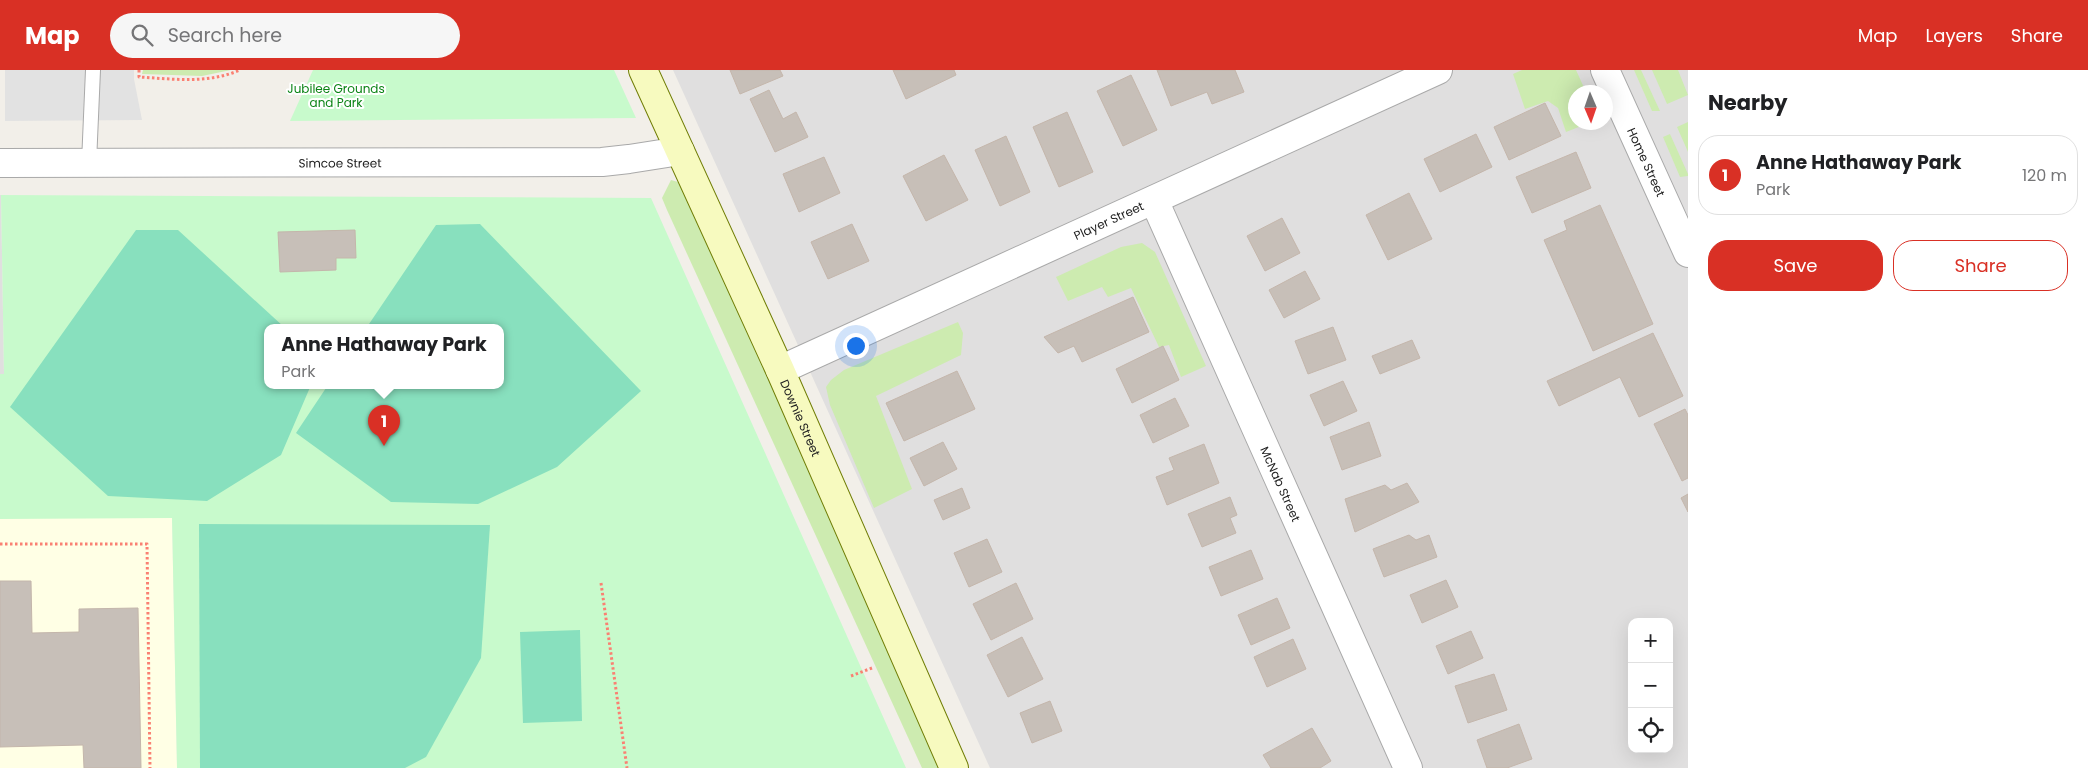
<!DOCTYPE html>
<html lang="en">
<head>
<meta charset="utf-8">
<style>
	:root { --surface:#fff; --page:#f6f6f6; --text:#202124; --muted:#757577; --line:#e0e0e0; --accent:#d93025 }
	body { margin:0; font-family:Poppins,sans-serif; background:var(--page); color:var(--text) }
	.controls { position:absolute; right:15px; bottom:15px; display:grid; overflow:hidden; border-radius:10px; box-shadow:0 5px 20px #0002 }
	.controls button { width:45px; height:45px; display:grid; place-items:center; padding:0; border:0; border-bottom:1px solid var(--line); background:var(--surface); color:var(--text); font:25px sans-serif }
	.compass { position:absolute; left:1568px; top:15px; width:45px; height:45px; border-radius:50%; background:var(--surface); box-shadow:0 5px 20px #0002; rotate:178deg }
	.you { position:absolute; left:855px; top:275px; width:18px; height:18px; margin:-12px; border:4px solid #fff; border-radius:50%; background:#1a73e8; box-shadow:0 0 0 8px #1a73e833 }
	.badge { display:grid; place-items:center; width:32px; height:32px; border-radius:50%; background:var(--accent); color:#fff; font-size:16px; font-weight:700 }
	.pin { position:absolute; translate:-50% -41px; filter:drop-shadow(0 1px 2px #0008) }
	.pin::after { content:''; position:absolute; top:26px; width:18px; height:15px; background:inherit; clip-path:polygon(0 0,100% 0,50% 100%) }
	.popup { position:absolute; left:264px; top:254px; width:240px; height:65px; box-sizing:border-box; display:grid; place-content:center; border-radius:10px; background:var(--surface); filter:drop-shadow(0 1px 4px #0005); font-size:16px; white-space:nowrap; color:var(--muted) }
	.popup b { font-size:19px; color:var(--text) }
	.popup::after { content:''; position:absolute; left:50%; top:100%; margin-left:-10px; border:10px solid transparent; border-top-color:var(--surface) }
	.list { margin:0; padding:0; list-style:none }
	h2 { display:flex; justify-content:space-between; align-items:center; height:65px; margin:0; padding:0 20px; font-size:21px }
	h2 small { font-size:16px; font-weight:400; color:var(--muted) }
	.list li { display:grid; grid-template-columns:32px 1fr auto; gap:15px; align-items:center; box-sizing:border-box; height:80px; margin:0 10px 10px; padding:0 10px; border:1px solid var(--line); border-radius:20px }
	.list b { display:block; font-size:19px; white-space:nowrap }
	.list p { margin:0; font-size:16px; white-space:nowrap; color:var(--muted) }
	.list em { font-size:16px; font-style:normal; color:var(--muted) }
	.actions { display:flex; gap:10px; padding:15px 20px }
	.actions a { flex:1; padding:11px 0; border:1px solid var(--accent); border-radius:20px; text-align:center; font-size:18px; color:var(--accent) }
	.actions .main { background:var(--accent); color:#fff }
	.icon { flex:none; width:28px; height:28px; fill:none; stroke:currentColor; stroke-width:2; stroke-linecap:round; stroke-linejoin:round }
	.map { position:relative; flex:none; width:1688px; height:698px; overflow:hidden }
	header { display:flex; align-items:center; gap:30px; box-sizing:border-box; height:70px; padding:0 25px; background:var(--accent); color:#fff }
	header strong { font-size:24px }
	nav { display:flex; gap:28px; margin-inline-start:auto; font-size:18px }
	.search { width:350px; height:45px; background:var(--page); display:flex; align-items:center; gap:12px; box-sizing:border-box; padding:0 18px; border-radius:28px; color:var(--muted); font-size:19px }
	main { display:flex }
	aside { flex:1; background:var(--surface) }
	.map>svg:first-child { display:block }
	.residential { fill:#e0dfdf; fill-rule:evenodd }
	.education { fill:#ffffe5 }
	.grass { fill:#cdebb0 }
	.park { fill:#c8facc; fill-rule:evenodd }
	.pitch { fill:#88e0be }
	.parking { fill:#e2e2e2 }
	.building { fill:#c7bfb8; stroke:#c4b6ab }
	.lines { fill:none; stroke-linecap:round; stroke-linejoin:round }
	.service-casing { stroke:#a9a9a9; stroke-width:16 }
	.minor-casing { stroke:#a9a9a9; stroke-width:30 }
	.secondary-casing { stroke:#707d05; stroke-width:30 }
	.path { stroke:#fa8072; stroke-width:3; stroke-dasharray:2.5 2.5; stroke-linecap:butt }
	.service { stroke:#fff; stroke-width:14 }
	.minor { stroke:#fff; stroke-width:28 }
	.secondary { stroke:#f7fabf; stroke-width:28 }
	.labels { text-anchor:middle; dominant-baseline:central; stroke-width:4; stroke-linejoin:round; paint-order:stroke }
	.park-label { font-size:12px; fill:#0c8416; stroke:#fff }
	.street-label { font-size:12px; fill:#222; stroke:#fff }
</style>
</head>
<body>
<header>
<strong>Map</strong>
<div class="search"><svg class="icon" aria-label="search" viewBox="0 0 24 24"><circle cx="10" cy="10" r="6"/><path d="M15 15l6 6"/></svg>Search here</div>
<nav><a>Map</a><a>Layers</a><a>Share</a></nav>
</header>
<main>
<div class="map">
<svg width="1688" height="698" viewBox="0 0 1688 698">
	<rect width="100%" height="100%" fill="#f2efe9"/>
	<g class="residential">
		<path d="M673,0h1015v698h-698zM1576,22h30v30h-30zM1632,552h37v127h-37z"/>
		<polygon points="0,125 1,125 4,304 0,304"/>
	</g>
	<polygon class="education" points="0,304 172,448 177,698 0,698"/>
	<g class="grass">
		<polygon points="143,0 231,0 202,6 142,4"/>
		<polygon points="1522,0 1576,0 1586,22 1576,22 1576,52 1589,53 1566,62 1558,38 1548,31 1525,39 1513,4"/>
		<polygon points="1634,0 1641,0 1660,41 1652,41"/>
		<polygon points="1652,0 1678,0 1688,25 1667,34"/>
		<polygon points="1688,52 1688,82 1677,57"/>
		<polygon points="1670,64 1688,104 1688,106 1680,107 1663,67"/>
		<polygon points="671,110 678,112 685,121 943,698 922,698 667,140 662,128"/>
		<polygon points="1142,173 1155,182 1206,296 1181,307 1169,275 1159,277 1131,218 1108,227 1102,217 1068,231 1056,207 1121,177"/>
		<polygon points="958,252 963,263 961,285 876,326 912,419 874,438 830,335 826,317 831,310 844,300"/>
	</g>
	<g class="park">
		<polygon points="313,0 614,0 636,48 290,51"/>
		<path d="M1,125l650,3 255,570h-729l-5,-250 -172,1v-145h4zM268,257h232v58h-232z"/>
	</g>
	<g class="pitch">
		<polygon points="480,154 641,321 557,397 478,434 391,432 296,363 328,315 500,315 500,257 367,257 436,155"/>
		<polygon points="136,160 178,160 284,257 268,257 268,315 311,315 281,385 207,431 108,426 10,337"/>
		<polygon points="199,454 490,455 481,588 426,687 405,698 200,698"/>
		<polygon points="580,560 582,651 523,653 520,562"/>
	</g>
	<polygon class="parking" points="5,0 134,0 134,9 142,50 5,51"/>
	<g class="building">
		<polygon points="730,0 780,0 783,6 740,24"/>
		<polygon points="893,0 954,0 956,5 906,29"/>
		<polygon points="1157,0 1235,0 1244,22 1212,34 1207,22 1171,36"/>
		<polygon points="1131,5 1157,60 1123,76 1097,21"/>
		<polygon points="769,20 783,49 796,42 808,67 775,82 750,29"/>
		<polygon points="1545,33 1561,66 1509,90 1494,57"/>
		<polygon points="1067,42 1093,102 1059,117 1033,57"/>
		<polygon points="1476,64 1492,97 1440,122 1424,89"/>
		<polygon points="1006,66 1030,122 1000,136 975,80"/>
		<polygon points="1576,82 1591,118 1532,143 1516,107"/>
		<polygon points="944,85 968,130 926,151 903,106"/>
		<polygon points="824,87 840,123 799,142 783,104"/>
		<polygon points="1409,123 1432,169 1388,190 1366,145"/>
		<polygon points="1600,135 1653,254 1593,281 1544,170 1567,160 1564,151"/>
		<polygon points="1282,148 1300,183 1265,201 1247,166"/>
		<polygon points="852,154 869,191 828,209 811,172"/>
		<polygon points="355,160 356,188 336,188 336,200 280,202 278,162"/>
		<polygon points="1305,201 1320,229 1284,248 1269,220"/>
		<polygon points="1133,227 1149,262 1082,292 1074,276 1058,283 1044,267"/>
		<polygon points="1333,257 1346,290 1308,304 1295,271"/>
		<polygon points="1653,263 1683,326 1639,347 1620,307 1559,336 1547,311"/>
		<polygon points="1412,270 1420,288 1380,304 1372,286"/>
		<polygon points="1163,276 1179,310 1132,333 1116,299"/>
		<polygon points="957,301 975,339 904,371 886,333"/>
		<polygon points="1343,311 1357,341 1324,356 1310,325"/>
		<polygon points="1175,328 1189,356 1153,373 1140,345"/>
		<polygon points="1685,339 1688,345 1688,408 1682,411 1654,354"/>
		<polygon points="1369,352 1381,386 1342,400 1330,367"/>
		<polygon points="943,372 957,399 924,416 910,388"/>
		<polygon points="1204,374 1219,413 1167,435 1156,407 1174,400 1169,388"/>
		<polygon points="1407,413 1419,432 1355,462 1345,429 1385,415 1391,420"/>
		<polygon points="962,418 970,438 943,450 934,430"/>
		<polygon points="1688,424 1688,442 1681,428"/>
		<polygon points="1230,427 1237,445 1230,448 1236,463 1202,477 1188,444"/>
		<polygon points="1409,465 1416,470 1429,465 1437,487 1384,507 1373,479"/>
		<polygon points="987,469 1002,502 969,517 954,483"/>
		<polygon points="1251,480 1263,509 1221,526 1209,497"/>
		<polygon points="1446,510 1458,537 1422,553 1410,525"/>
		<polygon points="0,511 31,511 32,563 79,562 79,539 138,538 141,698 84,698 83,675 0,677"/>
		<polygon points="1016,513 1033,549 991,570 973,534"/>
		<polygon points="1277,528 1290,558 1251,575 1238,545"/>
		<polygon points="1471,561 1483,588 1448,604 1436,576"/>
		<polygon points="1022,567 1043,609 1008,627 987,585"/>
		<polygon points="1293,569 1306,599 1267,617 1254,587"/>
		<polygon points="1494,604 1507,640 1468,653 1455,616"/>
		<polygon points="1050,631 1062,661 1032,673 1020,643"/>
		<polygon points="1519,654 1532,689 1507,698 1487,698 1477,670"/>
		<polygon points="1312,658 1331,691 1320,698 1271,698 1263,685"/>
	</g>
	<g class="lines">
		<defs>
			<polyline id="service" points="89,93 93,0"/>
			<g id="minor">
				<path id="s1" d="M1605,0l83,183"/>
				<path id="s2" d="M0,93l602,-1 27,-3 51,-8"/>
				<path id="s3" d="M1154,130l254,568"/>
				<path id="s4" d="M780,300l658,-300"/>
			</g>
			<g id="secondary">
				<path id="s5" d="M643,0l137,300 174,398"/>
			</g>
		</defs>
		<use href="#service" class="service-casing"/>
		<use href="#minor" class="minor-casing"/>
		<use href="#secondary" class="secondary-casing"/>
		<g class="path">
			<path d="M139,0v7c34,2 69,7 101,-7"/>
			<polyline points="0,474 147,474 150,698"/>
			<polyline points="601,513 627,698"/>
			<polyline points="851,606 872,598"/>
		</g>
		<use href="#service" class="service"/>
		<use href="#minor" class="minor"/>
		<use href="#secondary" class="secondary"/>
	</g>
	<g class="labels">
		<g class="park-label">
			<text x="336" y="18">Jubilee Grounds<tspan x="336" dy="14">and Park</tspan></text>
		</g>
		<g class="street-label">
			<text stroke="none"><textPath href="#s1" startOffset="101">Home Street</textPath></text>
			<text stroke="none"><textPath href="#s2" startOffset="340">Simcoe Street</textPath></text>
			<text stroke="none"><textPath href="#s4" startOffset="361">Player Street</textPath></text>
			<text stroke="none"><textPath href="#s5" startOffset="382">Downie Street</textPath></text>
			<text stroke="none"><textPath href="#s3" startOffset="311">McNab Street</textPath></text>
		</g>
	</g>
</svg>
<div class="controls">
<button>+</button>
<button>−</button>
<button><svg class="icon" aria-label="locate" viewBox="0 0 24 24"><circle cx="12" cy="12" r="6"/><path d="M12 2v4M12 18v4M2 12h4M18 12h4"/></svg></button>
</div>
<svg class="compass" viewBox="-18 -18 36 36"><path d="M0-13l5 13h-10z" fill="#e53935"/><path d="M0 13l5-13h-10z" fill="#757577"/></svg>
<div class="you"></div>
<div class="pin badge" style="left:384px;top:376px">1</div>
<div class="popup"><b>Anne Hathaway Park</b>Park</div>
</div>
<aside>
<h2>Nearby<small></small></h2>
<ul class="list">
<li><span class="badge">1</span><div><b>Anne Hathaway Park</b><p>Park</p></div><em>120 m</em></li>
</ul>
<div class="actions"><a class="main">Save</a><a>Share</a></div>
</aside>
</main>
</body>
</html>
